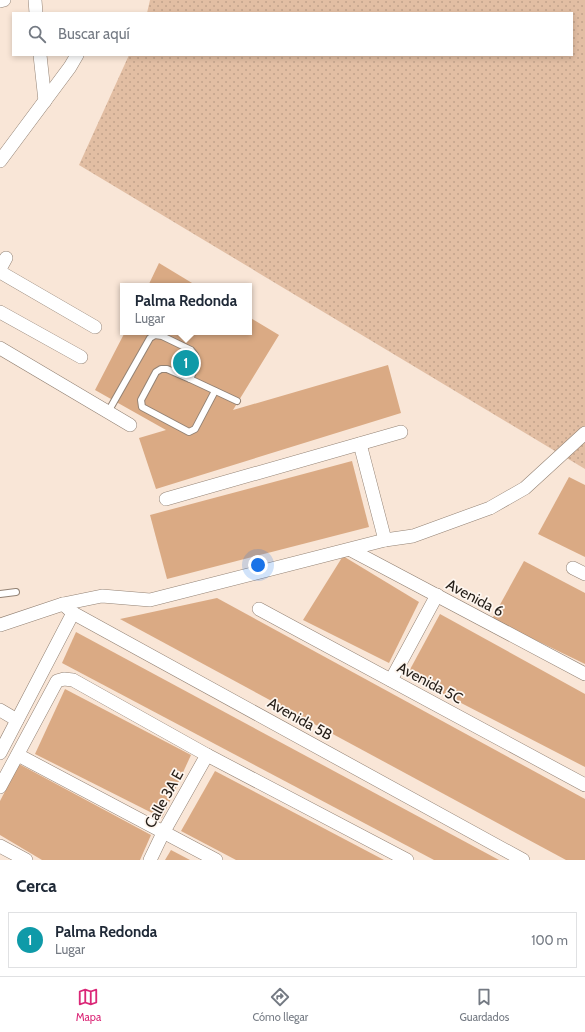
<!DOCTYPE html>
<html lang="es">
<head>
<meta charset="utf-8">
<style>
	:root { --surface:#fff; --page:#f6f6f7; --text:#1f2937; --muted:#747a83; --line:#e0e1e3; --accent:#db2777 }
	body { margin:0; font-family:Cabin,sans-serif; background:var(--page); color:var(--text) }
	.you { position:absolute; left:258px; top:565px; width:14px; height:14px; margin:-10px; border:3px solid #fff; border-radius:50%; background:#1a73e8; box-shadow:0 0 0 6px #1a73e833 }
	.badge { display:grid; place-items:center; width:26px; height:26px; border-radius:50%; background:var(--accent); color:#fff; font-size:13px; font-weight:700 }
	.pin { position:absolute; translate:-50% -50%; border:2px solid #fff; box-shadow:0 1px 4px #0006 }
	.popup { position:absolute; left:120px; top:283px; width:132px; height:52px; box-sizing:border-box; display:grid; place-content:center; border-radius:0px; background:var(--surface); filter:drop-shadow(0 1px 3px #0005); font-size:13px; white-space:nowrap; color:var(--muted) }
	.popup b { font-size:15px; color:var(--text) }
	.popup::after { content:''; position:absolute; left:50%; top:100%; margin-left:-8px; border:8px solid transparent; border-top-color:var(--surface) }
	.list { margin:0; padding:0; list-style:none }
	h2 { display:flex; justify-content:space-between; align-items:center; height:52px; margin:0; padding:0 16px; font-size:17px }
	h2 small { font-size:13px; font-weight:400; color:var(--muted) }
	.list li { display:grid; grid-template-columns:26px 1fr auto; gap:12px; align-items:center; box-sizing:border-box; height:56px; margin:0 8px 8px; padding:0 8px; border:1px solid var(--line); border-radius:0px }
	.list b { display:block; font-size:15px; white-space:nowrap }
	.list p { margin:0; font-size:13px; white-space:nowrap; color:var(--muted) }
	.list em { font-size:13px; font-style:normal; color:var(--muted) }
	.icon { flex:none; width:22px; height:22px; fill:none; stroke:currentColor; stroke-width:2; stroke-linecap:round; stroke-linejoin:round }
	.map { position:relative; flex:none; width:585px; height:860px; overflow:hidden }
	.search { position:absolute; background:var(--surface); box-shadow:0 2px 6px #0003; left:12px; right:12px; top:12px; height:44px; display:flex; align-items:center; gap:10px; box-sizing:border-box; padding:0 14px; border-radius:0px; color:var(--muted); font-size:15px }
	.sheet { height:116px; background:var(--surface) }
	nav { display:flex; justify-content:space-around; align-items:center; box-sizing:border-box; height:56px; border-top:1px solid var(--line); background:var(--surface); font-size:11px; color:var(--muted) }
	nav a { display:grid; justify-items:center; gap:2px }
	nav .on { color:var(--accent) }
	.map>svg:first-child { display:block }
	.grass { fill:url(#grass-dots) }
	.building { fill:#daaa84 }
	.lines { fill:none; stroke-linecap:round; stroke-linejoin:round }
	.lane-casing { stroke:#938274; stroke-width:8 }
	.street-casing { stroke:#938274; stroke-width:14 }
	.lane { stroke:#fff; stroke-width:6 }
	.street { stroke:#fff; stroke-width:13 }
	.labels { text-anchor:middle; dominant-baseline:central; stroke-width:3.5; stroke-linejoin:round; paint-order:stroke }
	.street-label { font-size:15px; fill:#251e18; stroke:#fef6ef }
</style>
</head>
<body>
<div class="map">
<svg width="585" height="860" viewBox="0 0 585 860">
	<defs>
		<pattern id="grass-dots" width="8" height="8" patternUnits="userSpaceOnUse"><rect width="8" height="8" fill="#e2bea3"/><path d="M2 2h.1M6 6h.1" fill="none" stroke="#c2a38c" stroke-width="1.8" stroke-linecap="round"/></pattern>
	</defs>
	<rect width="100%" height="100%" fill="#f9e6d7"/>
	<polygon class="grass" points="150,0 585,0 585,469 79,165 129,55 572,55 572,13 147,13"/>
	<g class="building">
		<polygon points="159,263 197,286 148,286"/>
		<polygon points="249,317 279,335 233,410 388,365 401,413 156,489 139,438 166,430 95,390 125,332 249,332"/>
		<polygon points="352,461 369,527 167,579 150,515"/>
		<polygon points="569,477 585,485 585,557 538,534"/>
		<polygon points="343,556 419,602 389,663 303,620"/>
		<polygon points="524,561 585,593 585,664 492,619"/>
		<polygon points="217,598 585,799 585,860 566,860 120,619"/>
		<polygon points="440,614 585,694 585,767 407,675"/>
		<polygon points="76,632 499,860 434,860 62,663"/>
		<polygon points="65,689 191,755 162,818 35,754"/>
		<polygon points="19,764 151,835 140,860 42,860 0,835 0,801"/>
		<polygon points="215,771 384,860 236,860 181,831"/>
		<polygon points="171,850 190,860 165,860"/>
	</g>
	<g class="lines">
		<defs>
			<g id="lane">
				<polyline points="190,379 167,369 161,369 156,372 141,400 142,407 189,432 195,429 215,391"/>
				<polyline points="108,412 150,338 155,335 162,336 191,350 195,355 197,363 190,379 237,401"/>
				<polyline points="0,594 16,592"/>
			</g>
			<g id="street">
				<polyline points="35,0 36,13"/>
				<polyline points="0,1 4,0"/>
				<polyline points="40,55 45,101"/>
				<polyline points="0,161 70,67 77,55"/>
				<polyline points="0,269 6,258"/>
				<polyline points="0,272 95,327"/>
				<polyline points="0,312 81,357"/>
				<polyline points="0,348 130,425"/>
				<polyline points="360,444 385,540"/>
				<polyline points="166,499 401,432"/>
				<polyline points="351,550 585,674"/>
				<polyline points="573,568 585,574"/>
				<polyline points="63,604 73,613 523,860"/>
				<polyline points="259,609 585,785"/>
				<polyline points="0,625 63,604 102,596 150,600 385,540 413,536 490,508 525,488 585,433"/>
				<polyline points="391,680 437,595"/>
				<polyline points="0,710 17,720"/>
				<polyline points="0,753 73,613"/>
				<polyline points="18,755 216,860"/>
				<polyline points="0,787 57,681 64,679 73,680 207,755 407,860"/>
				<polyline points="0,846 26,860"/>
				<polyline points="150,860 163,833 207,755"/>
			</g>
		</defs>
		<use href="#lane" class="lane-casing"/>
		<use href="#street" class="street-casing"/>
		<use href="#lane" class="lane"/>
		<use href="#street" class="street"/>
	</g>
	<g class="labels">
		<g class="street-label">
			<text transform="translate(475 598) rotate(28)">Avenida 6</text>
			<text transform="translate(430 683) rotate(28)">Avenida 5C</text>
			<text transform="translate(300 719) rotate(29)">Avenida 5B</text>
			<text transform="translate(164 799) rotate(-61)">Calle 3A E</text>
		</g>
	</g>
</svg>
<div class="you"></div>
<div class="pin badge" style="left:186px;top:363px;background:#0f9aa8">1</div>
<div class="popup"><b>Palma Redonda</b>Lugar</div>
<div class="search"><svg class="icon" aria-label="search" viewBox="0 0 24 24"><circle cx="10" cy="10" r="6"/><path d="M15 15l6 6"/></svg>Buscar aquí</div>
</div>
<section class="sheet">
<h2>Cerca<small></small></h2>
<ul class="list">
<li><span class="badge" style="background:#0f9aa8">1</span><div><b>Palma Redonda</b><p>Lugar</p></div><em>100 m</em></li>
</ul>
</section>
<nav>
<a class="on"><svg class="icon" aria-label="map" viewBox="0 0 24 24"><path d="M3 6l6-2 6 2 6-2v14l-6 2-6-2-6 2zM9 4v14M15 6v14"/></svg>Mapa</a>
<a><svg class="icon" aria-label="directions" viewBox="0 0 24 24"><path d="M12 3l9 9-9 9-9-9zM9 14v-3h6M13 9l2 2-2 2"/></svg>Cómo llegar</a>
<a><svg class="icon" aria-label="saved" viewBox="0 0 24 24"><path d="M7 4h10v16l-5-4-5 4z"/></svg>Guardados</a>
</nav>
</body>
</html>
